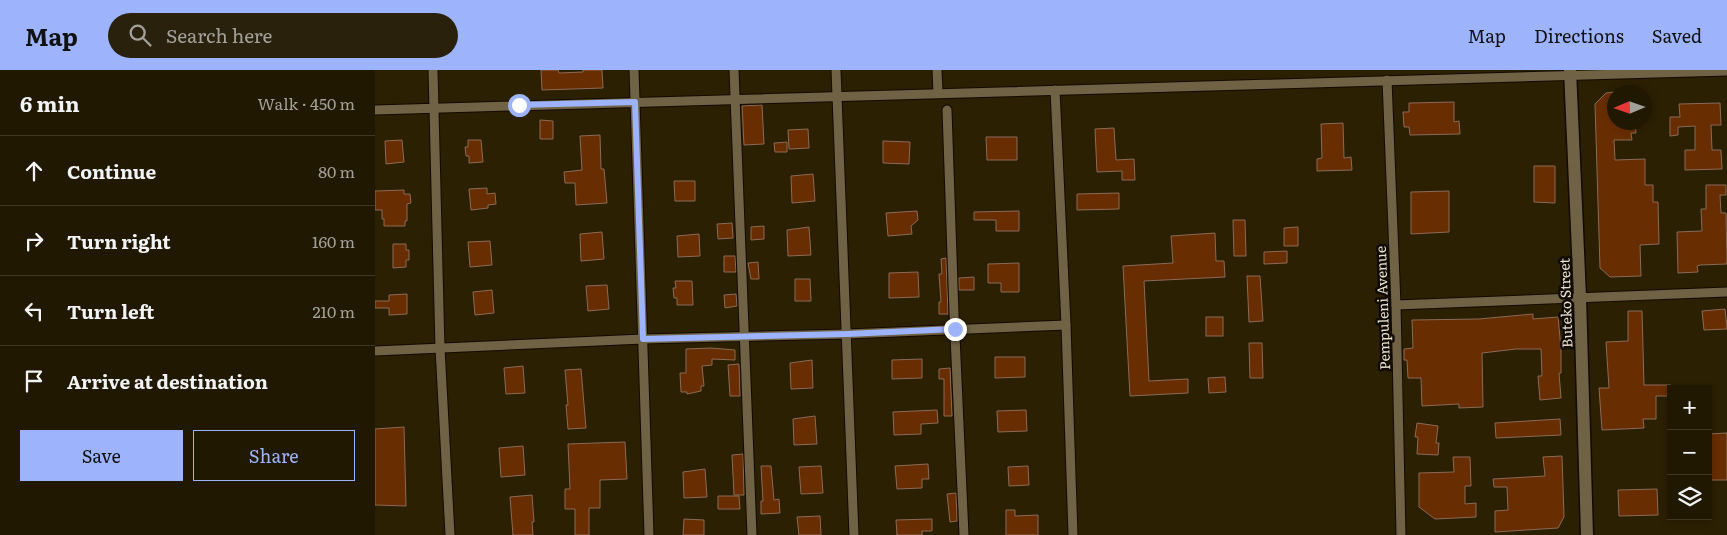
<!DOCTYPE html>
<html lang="en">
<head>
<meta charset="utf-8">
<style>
	:root { --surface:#211802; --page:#29210c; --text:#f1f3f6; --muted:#a2a099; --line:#3e3724; --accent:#9db4fd }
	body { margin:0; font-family:Literata,serif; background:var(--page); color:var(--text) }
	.controls { position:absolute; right:15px; bottom:15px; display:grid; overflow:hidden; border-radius:0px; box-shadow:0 2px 8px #0003 }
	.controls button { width:45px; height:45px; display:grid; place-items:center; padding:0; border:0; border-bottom:1px solid var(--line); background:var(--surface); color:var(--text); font:25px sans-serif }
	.compass { position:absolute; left:1232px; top:15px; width:45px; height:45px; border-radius:50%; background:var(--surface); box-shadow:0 2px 8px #0003; rotate:268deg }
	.stop { position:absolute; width:15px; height:15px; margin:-11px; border:4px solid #9db4fd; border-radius:50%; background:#fff }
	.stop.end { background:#9db4fd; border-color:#fff; box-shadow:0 1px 5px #0008 }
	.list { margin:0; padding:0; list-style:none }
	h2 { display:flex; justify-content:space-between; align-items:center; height:65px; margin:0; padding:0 20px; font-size:21px }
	h2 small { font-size:16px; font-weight:400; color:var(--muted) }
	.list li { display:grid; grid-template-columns:32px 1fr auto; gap:15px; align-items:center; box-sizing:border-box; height:70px; padding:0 20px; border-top:1px solid var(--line) }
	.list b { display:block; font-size:19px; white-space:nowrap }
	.list em { font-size:16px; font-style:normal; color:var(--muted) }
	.actions { display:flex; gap:10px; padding:15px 20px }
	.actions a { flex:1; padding:11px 0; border:1px solid var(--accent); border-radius:0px; text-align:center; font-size:18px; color:var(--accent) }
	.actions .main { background:var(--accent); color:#111 }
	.icon { flex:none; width:28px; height:28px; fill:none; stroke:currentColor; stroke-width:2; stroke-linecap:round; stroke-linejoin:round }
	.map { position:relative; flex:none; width:1352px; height:465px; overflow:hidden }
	header { display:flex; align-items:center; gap:30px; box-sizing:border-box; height:70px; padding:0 25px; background:var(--accent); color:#111 }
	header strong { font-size:24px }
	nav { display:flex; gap:28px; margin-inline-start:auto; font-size:18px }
	.search { width:350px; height:45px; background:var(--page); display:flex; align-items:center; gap:12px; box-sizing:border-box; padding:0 18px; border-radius:28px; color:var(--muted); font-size:19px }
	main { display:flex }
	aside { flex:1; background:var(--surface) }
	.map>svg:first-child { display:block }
	.building { fill:#682d00; stroke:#8a6a59 }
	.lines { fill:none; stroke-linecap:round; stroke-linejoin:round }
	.street-casing { stroke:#130a00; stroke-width:11 }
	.secondary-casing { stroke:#130a00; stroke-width:15 }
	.street { stroke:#706244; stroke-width:9 }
	.secondary { stroke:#706244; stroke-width:12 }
	.route { stroke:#9db4fd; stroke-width:6 }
	.labels { text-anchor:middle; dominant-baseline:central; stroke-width:5; stroke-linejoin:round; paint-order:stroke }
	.street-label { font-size:14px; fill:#eae2d1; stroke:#100b02 }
</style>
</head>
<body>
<header>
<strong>Map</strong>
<div class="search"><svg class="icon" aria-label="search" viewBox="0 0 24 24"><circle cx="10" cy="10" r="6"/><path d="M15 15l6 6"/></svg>Search here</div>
<nav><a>Map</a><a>Directions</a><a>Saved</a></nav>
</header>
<main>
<aside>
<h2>6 min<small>Walk · 450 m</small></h2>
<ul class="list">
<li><svg class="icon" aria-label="ahead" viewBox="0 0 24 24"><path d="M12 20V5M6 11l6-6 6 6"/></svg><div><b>Continue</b></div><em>80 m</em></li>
<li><svg class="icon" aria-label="right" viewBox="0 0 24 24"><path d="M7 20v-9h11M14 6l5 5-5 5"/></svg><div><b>Turn right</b></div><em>160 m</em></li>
<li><svg class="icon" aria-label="left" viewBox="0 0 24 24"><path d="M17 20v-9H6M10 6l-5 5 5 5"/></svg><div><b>Turn left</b></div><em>210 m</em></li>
<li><svg class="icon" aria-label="arrive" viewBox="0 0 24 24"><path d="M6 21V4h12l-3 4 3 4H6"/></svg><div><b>Arrive at destination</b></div></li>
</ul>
<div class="actions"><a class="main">Save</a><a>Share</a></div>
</aside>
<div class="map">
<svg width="1352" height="465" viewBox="0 0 1352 465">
	<rect width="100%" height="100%" fill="#2c2003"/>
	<g class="building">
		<polygon points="166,0 183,0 184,3 208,2 208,0 227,0 228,18 167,20"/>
		<polygon points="1240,22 1240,52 1260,52 1261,63 1256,63 1257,70 1239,70 1240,90 1270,89 1270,115 1278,115 1278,132 1283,132 1284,174 1265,175 1266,206 1235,207 1225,198 1220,34 1231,23"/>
		<polygon points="1079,32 1079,52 1084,51 1085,64 1035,65 1034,57 1029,57 1028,42 1034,42 1034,33"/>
		<polygon points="1345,33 1346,55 1336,55 1337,80 1346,80 1347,99 1310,100 1310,80 1320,80 1320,56 1303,57 1303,65 1295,66 1295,47 1305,47 1304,34"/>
		<polygon points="387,35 389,74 369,75 367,36"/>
		<polygon points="165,50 178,51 178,69 165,69"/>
		<polygon points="968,53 969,88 976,87 977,100 942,101 942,89 947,88 946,54"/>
		<polygon points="739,58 741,90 759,89 760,110 747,110 747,101 722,102 720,59"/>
		<polygon points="433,59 434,78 414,79 413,60"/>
		<polygon points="225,65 226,99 229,99 232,133 201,135 200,113 190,113 189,102 207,100 205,66"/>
		<polygon points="611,67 642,67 642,90 612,90"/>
		<polygon points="27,70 29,92 11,94 10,71"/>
		<polygon points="93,70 106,70 108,92 94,93 94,86 91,86 90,77 93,77"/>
		<polygon points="508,71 535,72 534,94 508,93"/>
		<polygon points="412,72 412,82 400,82 399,73"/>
		<polygon points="1159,96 1180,96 1180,133 1159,132"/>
		<polygon points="438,104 440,131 417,133 416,106"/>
		<polygon points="299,111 320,111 320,131 300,131"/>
		<polygon points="1331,115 1351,115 1351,125 1345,125 1346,143 1351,143 1352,194 1325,195 1322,196 1323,202 1303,203 1302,162 1327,161 1326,139 1331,139"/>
		<polygon points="112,118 112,124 120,123 121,134 113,135 113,138 96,140 94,119"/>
		<polygon points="29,120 29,124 35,124 36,133 32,134 32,151 30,151 30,156 9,156 9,149 7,149 7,140 0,140 0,121"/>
		<polygon points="1074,121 1074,162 1036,164 1036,122"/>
		<polygon points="744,123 744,139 702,140 702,124"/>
		<polygon points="542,141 543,150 536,156 537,164 513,166 511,143"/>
		<polygon points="644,141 644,161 621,161 621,150 599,150 599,142"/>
		<polygon points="858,150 870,150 871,186 859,186"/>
		<polygon points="357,153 358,168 343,169 342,154"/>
		<polygon points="389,156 389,169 376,170 376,157"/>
		<polygon points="434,157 436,185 413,186 412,160"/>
		<polygon points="923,157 923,176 909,176 909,158"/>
		<polygon points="227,162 229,189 206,191 205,164"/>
		<polygon points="840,163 841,191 849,191 850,207 769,211 774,311 813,309 813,323 755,326 748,196 798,193 796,166"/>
		<polygon points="324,164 325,186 303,187 302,166"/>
		<polygon points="115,171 117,195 95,197 93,172"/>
		<polygon points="18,174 31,174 31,180 34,180 34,190 31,190 31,197 18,198"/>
		<polygon points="912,181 912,193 889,194 889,182"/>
		<polygon points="349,186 360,186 361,202 349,202"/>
		<polygon points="571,188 573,244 564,244 564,232 566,232 564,204 567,204 566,189"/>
		<polygon points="383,192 384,209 376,209 373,193"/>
		<polygon points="644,193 644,222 626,222 626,213 613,213 613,194"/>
		<polygon points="543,202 544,227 514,228 514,203"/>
		<polygon points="872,206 885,206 888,251 874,252"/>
		<polygon points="599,207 599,220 584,220 584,208"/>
		<polygon points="420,209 435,209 436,231 420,231"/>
		<polygon points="300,211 317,211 318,235 302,235 302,228 299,228 298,218 301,218"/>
		<polygon points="232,215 234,239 213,241 211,216"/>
		<polygon points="117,220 119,243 100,245 98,222"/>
		<polygon points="32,224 32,244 14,245 14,238 0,238 0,231 14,231 14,225"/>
		<polygon points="361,224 362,236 350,238 349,225"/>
		<polygon points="1350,239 1352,259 1329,260 1327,241"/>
		<polygon points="1253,241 1267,241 1269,315 1296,315 1296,326 1281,326 1281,349 1268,349 1269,358 1227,360 1224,318 1234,318 1231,272 1253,271"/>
		<polygon points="1158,244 1158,249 1183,247 1186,278 1186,303 1184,303 1186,328 1165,330 1163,306 1167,306 1166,279 1141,279 1107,283 1108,337 1084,338 1084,334 1047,336 1046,308 1033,308 1032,290 1029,290 1029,279 1038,278 1037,250 1104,249"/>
		<rect x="831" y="247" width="17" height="19"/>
		<polygon points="874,273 887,273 888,308 875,308"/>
		<polygon points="336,278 360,280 360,290 337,289 337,295 327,296 329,316 326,316 326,321 312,324 312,322 306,322 305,303 311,303 311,279"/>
		<polygon points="620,287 650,287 650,307 620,308"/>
		<polygon points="547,289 547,308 517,309 517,290"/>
		<polygon points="437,290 438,318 416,319 415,293"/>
		<polygon points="364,294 365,326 355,326 353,295"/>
		<polygon points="148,296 150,323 131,324 129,298"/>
		<polygon points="575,298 577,346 569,346 569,309 564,309 564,299"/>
		<polygon points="206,299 211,358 193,359 191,335 193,335 190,300"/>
		<polygon points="850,307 851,322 834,323 833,308"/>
		<polygon points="562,340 563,353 546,354 546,364 519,365 518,342"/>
		<polygon points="651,340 652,361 623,362 622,341"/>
		<polygon points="440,346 442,374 419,375 418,349"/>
		<polygon points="1185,349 1186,365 1121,368 1120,353"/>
		<polygon points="1042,353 1063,356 1061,373 1064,373 1063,385 1042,384 1043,367 1040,367"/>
		<polygon points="29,357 31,436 0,435 0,359"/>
		<polygon points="1352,363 1352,410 1333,410 1333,364"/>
		<polygon points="250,372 252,409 225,410 225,438 214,438 214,465 200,465 200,439 190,439 190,419 195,419 193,374"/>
		<polygon points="148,376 150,405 126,407 124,378"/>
		<polygon points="368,384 369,425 359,425 357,385"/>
		<polygon points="1187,386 1189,447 1183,458 1120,462 1120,441 1133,440 1132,417 1119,417 1118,409 1170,406 1168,387"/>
		<polygon points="1078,387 1095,387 1096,416 1090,416 1090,434 1101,433 1101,447 1060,449 1044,437 1044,403 1079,402"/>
		<polygon points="553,394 554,409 547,409 547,418 522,419 520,396"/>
		<polygon points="386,396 396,396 399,430 404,429 405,443 386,444 386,431 388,431"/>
		<polygon points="446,396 448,423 426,424 424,397"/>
		<polygon points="653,396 654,415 634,416 633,397"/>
		<polygon points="330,399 332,427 309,428 308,402"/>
		<polygon points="1282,419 1283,445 1244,446 1243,420"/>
		<polygon points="581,423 582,451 575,452 572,424"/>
		<polygon points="157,425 159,452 157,452 158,465 138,465 135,427"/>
		<polygon points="343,426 364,426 365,439 343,439"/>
		<polygon points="631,440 640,440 640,446 663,445 663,465 631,465"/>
		<polygon points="445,446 446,465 424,465 422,447"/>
		<polygon points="309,449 329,450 329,465 308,465"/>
		<polygon points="557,449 557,461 547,461 547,465 522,465 521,450"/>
	</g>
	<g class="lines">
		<defs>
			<g id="street">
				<polyline points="58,0 65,278 75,465"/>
				<polyline points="259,0 274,465"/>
				<polyline points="359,0 377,465"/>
				<polyline points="461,0 479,465"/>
				<polyline points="562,0 563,23"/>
				<polyline points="1012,10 1021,235 1026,465"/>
				<polyline points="680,20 691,255 698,465"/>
				<polyline points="0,40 1352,1"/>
				<polyline points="572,40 579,244 589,465"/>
				<polyline points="1021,235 1352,222"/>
				<polyline points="0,281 268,269 472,264 691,255"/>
			</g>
			<polyline id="secondary" points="1195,0 1205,227 1212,465"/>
		</defs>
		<use href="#street" class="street-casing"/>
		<use href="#secondary" class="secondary-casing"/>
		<use href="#street" class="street"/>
		<use href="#secondary" class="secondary"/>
	</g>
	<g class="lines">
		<polyline class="route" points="144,35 260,32 268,269 472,264 580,259"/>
	</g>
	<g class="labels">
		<g class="street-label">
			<text transform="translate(1190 233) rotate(-92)">Buteko Street</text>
			<text transform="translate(1007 238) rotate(-92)">Pempuleni Avenue</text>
		</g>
	</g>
</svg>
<div class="controls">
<button>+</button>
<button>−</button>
<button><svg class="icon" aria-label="layers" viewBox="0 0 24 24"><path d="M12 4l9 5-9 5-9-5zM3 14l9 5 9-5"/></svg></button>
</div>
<svg class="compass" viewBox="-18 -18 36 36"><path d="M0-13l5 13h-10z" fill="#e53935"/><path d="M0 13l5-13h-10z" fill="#a2a099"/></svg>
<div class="stop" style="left:144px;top:35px"></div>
<div class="stop end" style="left:580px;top:259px"></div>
</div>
</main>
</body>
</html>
